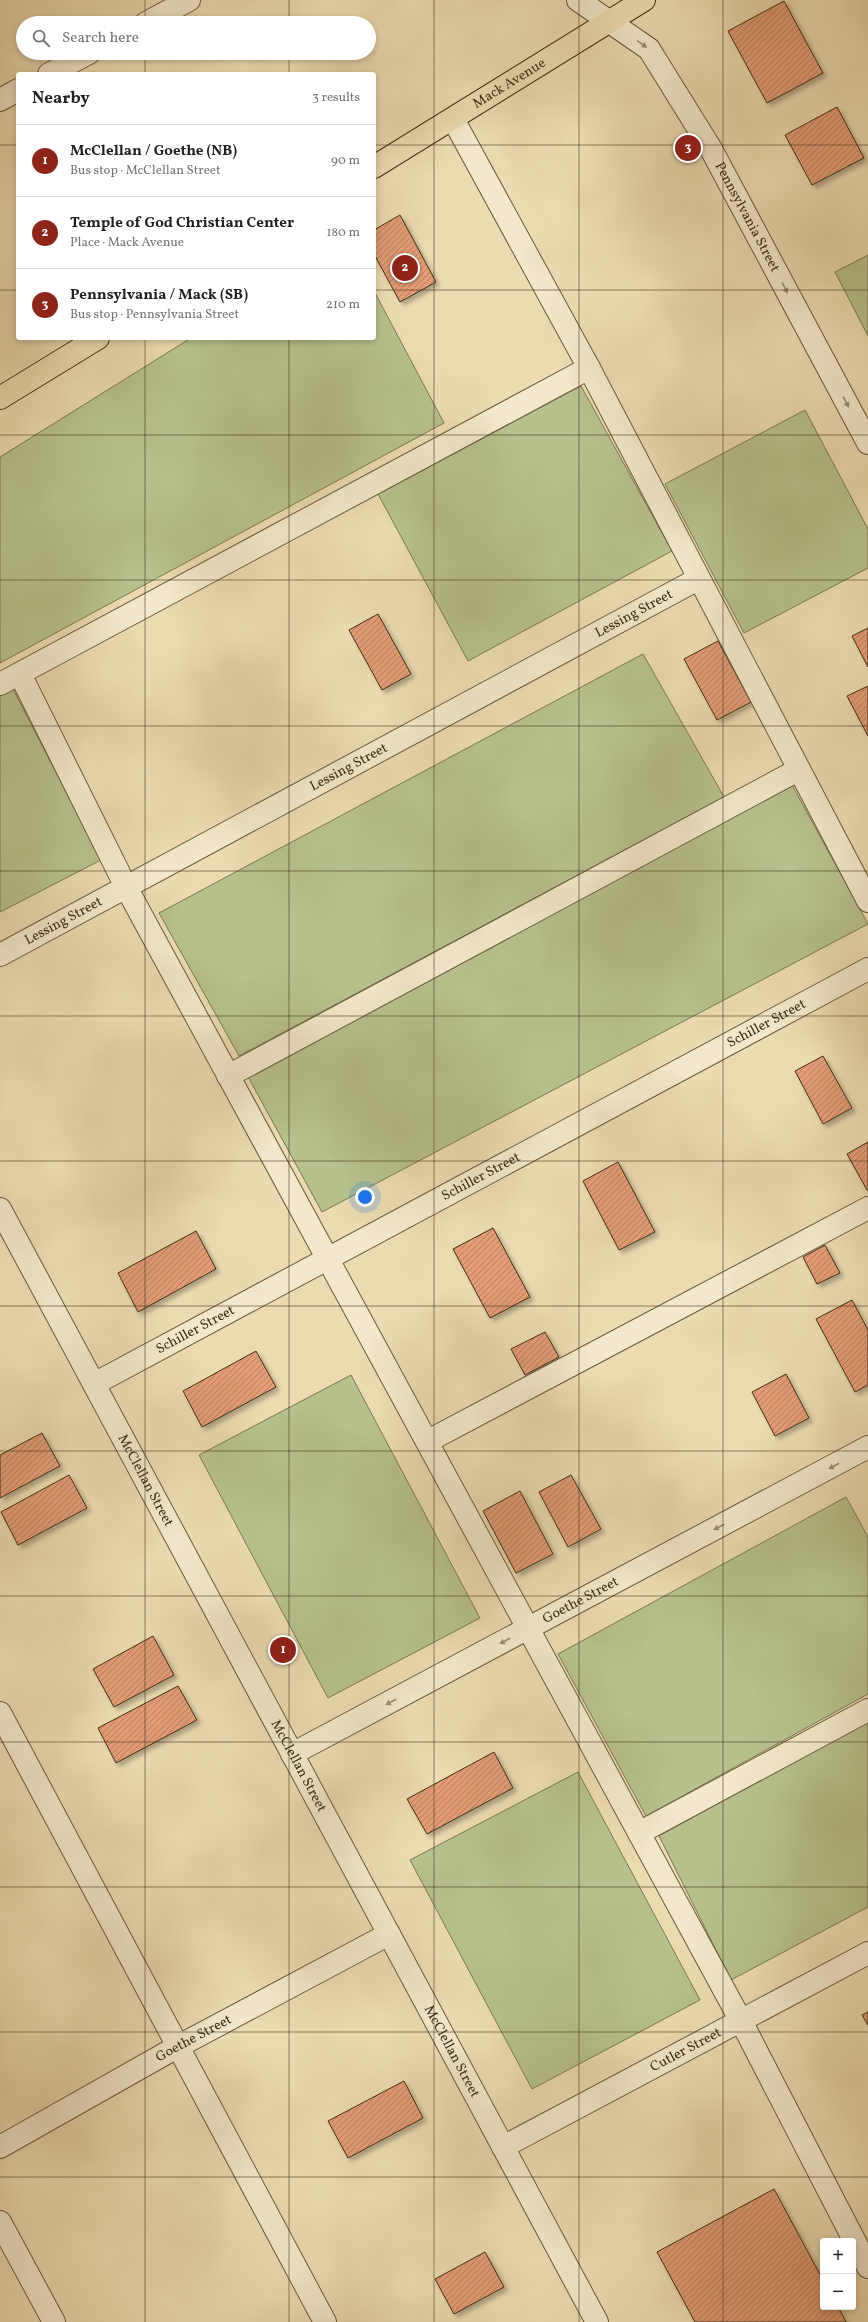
<!DOCTYPE html>
<html lang="en">
<head>
<meta charset="utf-8">
<style>
	:root { --surface:#fff; --page:#f2f2f2; --text:#202124; --muted:#757577; --line:#e0e0e0; --accent:#8f2418 }
	body { margin:0; font-family:Vollkorn,serif; background:var(--page); color:var(--text) }
	.controls { position:absolute; right:12px; bottom:12px; display:grid; overflow:hidden; border-radius:4px; box-shadow:0 2px 6px #0003 }
	.controls button { width:36px; height:36px; display:grid; place-items:center; padding:0; border:0; border-bottom:1px solid var(--line); background:var(--surface); color:var(--text); font:20px sans-serif }
	.you { position:absolute; left:365px; top:1197px; width:14px; height:14px; margin:-10px; border:3px solid #fff; border-radius:50%; background:#1a73e8; box-shadow:0 0 0 6px #1a73e833 }
	.badge { display:grid; place-items:center; width:26px; height:26px; border-radius:50%; background:var(--accent); color:#fff; font-size:13px; font-weight:700 }
	.pin { position:absolute; translate:-50% -50%; border:2px solid #fff; box-shadow:0 1px 4px #0006 }
	.list { margin:0; padding:0; list-style:none }
	h2 { display:flex; justify-content:space-between; align-items:center; height:52px; margin:0; padding:0 16px; font-size:17px }
	h2 small { font-size:13px; font-weight:400; color:var(--muted) }
	.list li { display:grid; grid-template-columns:26px 1fr auto; gap:12px; align-items:center; box-sizing:border-box; height:72px; padding:0 16px; border-top:1px solid var(--line) }
	.list b { display:block; font-size:15px; white-space:nowrap }
	.list p { margin:0; font-size:13px; white-space:nowrap; color:var(--muted) }
	.list em { font-size:13px; font-style:normal; color:var(--muted) }
	.icon { flex:none; width:22px; height:22px; fill:none; stroke:currentColor; stroke-width:2; stroke-linecap:round; stroke-linejoin:round }
	.map { position:relative; flex:none; width:868px; height:2322px; overflow:hidden }
	.search { position:absolute; background:var(--surface); box-shadow:0 2px 6px #0003; left:16px; top:16px; width:360px; height:44px; display:flex; align-items:center; gap:10px; box-sizing:border-box; padding:0 14px; border-radius:22px; color:var(--muted); font-size:15px }
	.panel { position:absolute; background:var(--surface); box-shadow:0 2px 6px #0003; left:16px; top:72px; width:360px; height:268px; border-radius:4px }
	.map>svg:first-child { display:block }
	.grass { fill:#b6c18d; stroke:#7b7851 }
	.building { fill:url(#building-hatch); stroke:#402e15; filter:url(#shadow) }
	.lines { fill:none; stroke-linecap:round; stroke-linejoin:round }
	.minor-casing { stroke:#6b593c; stroke-width:24 }
	.major-casing { stroke:#402e15; stroke-width:24 }
	.minor { stroke:#f3e8cc; stroke-width:22 }
	.major { stroke:#ecdbb1; stroke-width:22 }
	.oneway { fill:#9a8b70 }
	.grid { fill:none; stroke:#402e15; stroke-width:1; stroke-opacity:0.55 }
	.labels { text-anchor:middle; dominant-baseline:central; stroke-width:3; stroke-linejoin:round; paint-order:stroke }
	.street-label { font-size:14px; fill:#402e15; stroke:#f3e8cc }
</style>
</head>
<body>
<div class="map">
<svg width="868" height="2322" viewBox="0 0 868 2322">
	<defs>
		<pattern id="building-hatch" width="6" height="6" patternUnits="userSpaceOnUse"><rect width="6" height="6" fill="#e39c74"/><path d="M-1 1l2-2M0 6l6-6M5 7l2-2" fill="none" stroke="#b9805e"/></pattern>
		<filter id="shadow"><feDropShadow dx="3.5" dy="3.5" stdDeviation="2" flood-color="#0004"/></filter>
	</defs>
	<rect width="100%" height="100%" fill="#ecdbb1"/>
	<filter id="stains"><feTurbulence type="fractalNoise" baseFrequency=".005" numOctaves="4"/><feColorMatrix values="0 0 0 0 .2 0 0 0 0 .09 0 0 0 0 .02 0 0 0 .5 -.17"/></filter>
	<radialGradient id="worn" r=".72"><stop offset=".6" stop-color="#630" stop-opacity="0"/><stop offset="1" stop-color="#630" stop-opacity=".3"/></radialGradient>
	<g class="grass">
		<polygon points="868,255 868,336 835,272"/>
		<polygon points="374,291 444,423 0,663 0,457 191,338 374,338"/>
		<polygon points="581,386 672,551 468,661 378,494"/>
		<polygon points="805,410 868,529 868,568 744,633 665,484"/>
		<polygon points="643,654 724,797 239,1056 159,913"/>
		<polygon points="11,685 101,860 0,912 0,691"/>
		<polygon points="791,783 868,924 322,1212 246,1073"/>
		<polygon points="351,1375 480,1618 328,1698 199,1455"/>
		<polygon points="846,1497 868,1537 868,1694 646,1816 558,1654"/>
		<polygon points="868,1721 868,1907 731,1980 659,1836"/>
		<polygon points="578,1772 700,2000 532,2089 410,1860"/>
	</g>
	<g class="building">
		<polygon points="784,1 823,73 767,103 728,31"/>
		<polygon points="837,107 864,158 812,185 785,135"/>
		<polygon points="400,215 436,282 400,302 374,254 374,230"/>
		<polygon points="378,614 411,674 382,690 349,630"/>
		<polygon points="868,628 868,667 852,636"/>
		<polygon points="718,641 751,702 717,720 684,659"/>
		<polygon points="868,686 868,736 847,696"/>
		<polygon points="823,1056 852,1108 823,1124 795,1071"/>
		<polygon points="868,1142 868,1190 867,1190 847,1154"/>
		<polygon points="618,1162 655,1232 619,1250 583,1181"/>
		<polygon points="493,1228 530,1297 490,1318 453,1249"/>
		<polygon points="196,1231 216,1269 138,1312 118,1273"/>
		<polygon points="825,1245 840,1273 817,1284 803,1257"/>
		<polygon points="852,1300 868,1330 868,1385 855,1392 816,1319"/>
		<polygon points="545,1332 559,1357 525,1375 511,1349"/>
		<polygon points="256,1351 276,1387 202,1427 183,1391"/>
		<polygon points="786,1374 809,1418 775,1436 752,1392"/>
		<polygon points="42,1433 60,1466 0,1498 0,1455"/>
		<polygon points="69,1475 87,1508 18,1545 1,1512"/>
		<polygon points="571,1475 601,1529 568,1547 539,1492"/>
		<polygon points="520,1491 553,1554 516,1573 483,1511"/>
		<polygon points="153,1636 174,1675 114,1707 93,1669"/>
		<polygon points="178,1686 197,1720 116,1763 98,1728"/>
		<polygon points="494,1752 513,1788 427,1834 407,1799"/>
		<polygon points="868,2012 868,2025 862,2015"/>
		<polygon points="404,2081 423,2118 348,2158 328,2121"/>
		<polygon points="774,2189 823,2280 823,2307 838,2307 846,2322 695,2322 657,2252"/>
		<polygon points="485,2252 504,2287 454,2314 435,2279"/>
	</g>
	<g class="lines">
		<defs>
			<g id="minor">
				<path id="s1" d="M578,0l71,49 62,100 157,294"/>
				<polyline points="146,23 189,0"/>
				<polyline points="49,74 89,53"/>
				<polyline points="0,100 18,90"/>
				<polyline points="453,119 589,368 868,901"/>
				<polyline points="20,674 126,887 741,2021 868,2267"/>
				<polyline points="0,684 589,368"/>
				<path id="s2" d="M0,955l698,-376"/>
				<polyline points="228,1076 798,770"/>
				<path id="s3" d="M0,1209l597,1113"/>
				<path id="s4" d="M94,1384l774,-415"/>
				<polyline points="428,1441 868,1208"/>
				<polyline points="0,1713 325,2322"/>
				<path id="s5" d="M292,1754l576,-307"/>
				<polyline points="639,1833 868,1710"/>
				<path id="s6" d="M0,2147l177,-100 212,-113"/>
				<path id="s7" d="M503,2147l365,-194"/>
				<polyline points="0,2222 54,2322"/>
			</g>
			<g id="major">
				<path id="s8" d="M374,167l270,-167"/>
				<polyline points="0,398 98,338"/>
			</g>
		</defs>
		<use href="#minor" class="minor-casing"/>
		<use href="#major" class="major-casing"/>
		<use href="#minor" class="minor"/>
		<use href="#major" class="major"/>
	</g>
	<defs><path id="oneway-solid" d="M-6-.8H1V-3.2L6.5 0L1 3.2V.8H-6Z"/></defs>
	<g class="oneway">
		<use href="#oneway-solid" transform="translate(642 44) rotate(35)"/>
		<use href="#oneway-solid" transform="translate(785 288) rotate(62)"/>
		<use href="#oneway-solid" transform="translate(846 402) rotate(62)"/>
		<use href="#oneway-solid" transform="translate(834 1466) rotate(152)"/>
		<use href="#oneway-solid" transform="translate(719 1527) rotate(152)"/>
		<use href="#oneway-solid" transform="translate(505 1641) rotate(152)"/>
		<use href="#oneway-solid" transform="translate(391 1702) rotate(152)"/>
	</g>
	<path class="grid" d="M145,0v23M289,0v23M434,0v2322M579,0v2322M723,0v2322M145,53v21M289,53v21M0,145h18M374,145h494M0,290h18M374,290h494M145,338v1984M289,338v1984M0,435h868M0,580h868M0,726h868M0,871h868M0,1016h868M0,1161h868M0,1306h868M0,1451h868M0,1596h868M0,1742h868M0,1887h868M0,2032h868M0,2177h868"/>
	<g class="labels">
		<g class="street-label">
			<text stroke="none"><textPath href="#s8" startOffset="159">Mack Avenue</textPath></text>
			<text stroke="none"><textPath href="#s1" startOffset="281">Pennsylvania Street</textPath></text>
			<text stroke="none"><textPath href="#s2" startOffset="720">Lessing Street</textPath></text>
			<text stroke="none"><textPath href="#s2" startOffset="396">Lessing Street</textPath></text>
			<text stroke="none"><textPath href="#s2" startOffset="72">Lessing Street</textPath></text>
			<text stroke="none"><textPath href="#s4" startOffset="763">Schiller Street</textPath></text>
			<text stroke="none"><textPath href="#s4" startOffset="439">Schiller Street</textPath></text>
			<text stroke="none"><textPath href="#s4" startOffset="115">Schiller Street</textPath></text>
			<text stroke="none"><textPath href="#s3" startOffset="308">McClellan Street</textPath></text>
			<text stroke="none"><textPath href="#s5" startOffset="327">Goethe Street</textPath></text>
			<text stroke="none"><textPath href="#s3" startOffset="632">McClellan Street</textPath></text>
			<text stroke="none"><textPath href="#s6" startOffset="222">Goethe Street</textPath></text>
			<text stroke="none"><textPath href="#s7" startOffset="207">Cutler Street</textPath></text>
			<text stroke="none"><textPath href="#s3" startOffset="956">McClellan Street</textPath></text>
		</g>
	</g>
	<rect width="100%" height="100%" filter="url(#stains)"/>
	<rect width="100%" height="100%" fill="url(#worn)"/>
</svg>
<div class="controls">
<button>+</button>
<button>−</button>
</div>
<div class="you"></div>
<div class="pin badge" style="left:283px;top:1650px">1</div>
<div class="pin badge" style="left:405px;top:268px">2</div>
<div class="pin badge" style="left:688px;top:148px">3</div>
<div class="search"><svg class="icon" aria-label="search" viewBox="0 0 24 24"><circle cx="10" cy="10" r="6"/><path d="M15 15l6 6"/></svg>Search here</div>
<section class="panel">
<h2>Nearby<small>3 results</small></h2>
<ul class="list">
<li><span class="badge">1</span><div><b>McClellan / Goethe (NB)</b><p>Bus stop · McClellan Street</p></div><em>90 m</em></li>
<li><span class="badge">2</span><div><b>Temple of God Christian Center</b><p>Place · Mack Avenue</p></div><em>180 m</em></li>
<li><span class="badge">3</span><div><b>Pennsylvania / Mack (SB)</b><p>Bus stop · Pennsylvania Street</p></div><em>210 m</em></li>
</ul>
</section>
</div>
</body>
</html>
